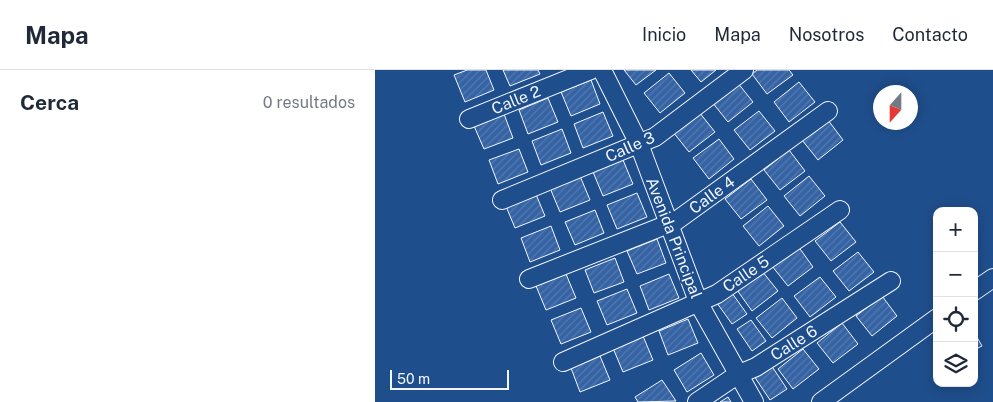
<!DOCTYPE html>
<html lang="es">
<head>
<meta charset="utf-8">
<style>
	:root { --surface:#fff; --page:#f2f2f3; --text:#1f2937; --muted:#747a83; --line:#e0e1e3 }
	body { margin:0; font-family:"Public Sans",sans-serif; background:var(--page); color:var(--text) }
	.controls { position:absolute; right:15px; bottom:15px; display:grid; overflow:hidden; border-radius:10px; box-shadow:0 2px 12px #0003 }
	.controls button { width:45px; height:45px; display:grid; place-items:center; padding:0; border:0; border-bottom:1px solid var(--line); background:var(--surface); color:var(--text); font:25px sans-serif }
	.compass { position:absolute; left:498px; top:15px; width:45px; height:45px; border-radius:50%; background:var(--surface); box-shadow:0 2px 12px #0003; rotate:201deg }
	.scale { position:absolute; left:15px; bottom:12px; width:119px; box-sizing:border-box; padding-left:5px; border:2px solid #f2f6ff; border-top:0; font-size:14px; line-height:18px; white-space:nowrap; color:#f2f6ff; -webkit-text-stroke:4px #1f4e8c; paint-order:stroke }
	.list { margin:0; padding:0; list-style:none }
	h2 { display:flex; justify-content:space-between; align-items:center; height:65px; margin:0; padding:0 20px; font-size:21px }
	h2 small { font-size:16px; font-weight:400; color:var(--muted) }
	.icon { flex:none; width:28px; height:28px; fill:none; stroke:currentColor; stroke-width:2; stroke-linecap:round; stroke-linejoin:round }
	.map { position:relative; flex:none; width:618px; height:332px; overflow:hidden }
	header { display:flex; align-items:center; gap:30px; box-sizing:border-box; height:70px; padding:0 25px; background:var(--surface); border-bottom:1px solid var(--line) }
	header strong { font-size:24px }
	nav { display:flex; gap:28px; margin-inline-start:auto; font-size:18px }
	main { display:flex }
	aside { flex:1; background:var(--surface) }
	.map>svg:first-child { display:block }
	.building { fill:url(#building-hatch); stroke:#f2f6ff }
	.lines { fill:none; stroke-linecap:round; stroke-linejoin:round }
	.minor-casing { stroke:#f2f6ff; stroke-width:20 }
	.minor { stroke:#1f4e8c; stroke-width:18 }
	.labels { text-anchor:middle; dominant-baseline:central; stroke-width:4; stroke-linejoin:round; paint-order:stroke }
	.street-label { font-size:16px; fill:#f2f6ff; stroke:#1f4e8c }
</style>
</head>
<body>
<header>
<strong>Mapa</strong>
<nav><a>Inicio</a><a>Mapa</a><a>Nosotros</a><a>Contacto</a></nav>
</header>
<main>
<aside>
<h2>Cerca<small>0 resultados</small></h2>
<ul class="list">
</ul>
</aside>
<div class="map">
<svg width="618" height="332" viewBox="0 0 618 332">
	<defs>
		<pattern id="building-hatch" width="6" height="6" patternUnits="userSpaceOnUse" patternTransform="scale(1.25)"><rect width="6" height="6" fill="#3563a3"/><path d="M-1 1l2-2M0 6l6-6M5 7l2-2" fill="none" stroke="#537ab1"/></pattern>
	</defs>
	<rect width="100%" height="100%" fill="#1f4e8c"/>
	<g class="building">
		<polygon points="92,0 111,0 119,20 90,32 79,5"/>
		<polygon points="128,0 163,0 165,4 135,16"/>
		<polygon points="249,0 281,0 261,15"/>
		<polygon points="316,0 341,0 326,12"/>
		<polygon points="382,0 414,0 418,5 392,24 377,4"/>
		<polygon points="294,3 310,23 285,43 269,23"/>
		<polygon points="216,10 225,34 196,46 186,22"/>
		<polygon points="362,12 378,32 353,52 337,32"/>
		<polygon points="424,12 440,32 414,52 399,32"/>
		<polygon points="173,28 183,52 153,64 144,40"/>
		<polygon points="384,41 400,61 375,80 359,60"/>
		<polygon points="228,42 238,66 208,78 199,54"/>
		<polygon points="324,42 340,62 314,82 298,62"/>
		<polygon points="129,44 138,68 109,79 99,56"/>
		<polygon points="453,50 468,70 443,90 427,70"/>
		<polygon points="187,59 196,83 166,95 157,71"/>
		<polygon points="344,69 359,89 334,109 318,88"/>
		<polygon points="144,79 153,102 123,114 114,90"/>
		<polygon points="414,80 430,101 405,120 389,100"/>
		<polygon points="248,90 258,114 228,126 218,102"/>
		<polygon points="205,106 215,130 185,142 175,118"/>
		<polygon points="434,106 450,126 425,146 409,126"/>
		<polygon points="376,109 392,130 366,149 350,129"/>
		<polygon points="160,122 170,146 140,158 130,134"/>
		<polygon points="262,123 272,147 242,159 232,135"/>
		<polygon points="393,136 409,156 384,176 368,156"/>
		<polygon points="220,140 229,163 200,175 190,152"/>
		<polygon points="465,152 481,172 456,191 440,171"/>
		<polygon points="176,156 185,180 155,192 146,168"/>
		<polygon points="282,169 291,193 262,204 252,181"/>
		<polygon points="423,176 438,197 413,216 397,196"/>
		<polygon points="483,182 499,202 474,221 458,201"/>
		<polygon points="240,188 249,212 219,223 210,200"/>
		<polygon points="387,201 403,221 377,241 362,220"/>
		<polygon points="191,204 201,228 171,240 161,216"/>
		<polygon points="294,204 304,228 274,240 265,216"/>
		<polygon points="445,207 461,227 435,247 419,226"/>
		<polygon points="252,219 262,243 232,255 222,231"/>
		<polygon points="357,223 372,244 357,254 342,233"/>
		<polygon points="507,226 522,246 497,266 481,246"/>
		<polygon points="407,228 422,248 397,268 381,248"/>
		<polygon points="206,238 216,262 186,274 176,250"/>
		<polygon points="313,249 323,273 293,285 284,261"/>
		<polygon points="376,250 391,271 377,281 362,259"/>
		<polygon points="467,253 483,274 458,293 442,273"/>
		<polygon points="599,262 607,276 599,280"/>
		<polygon points="268,266 278,290 248,302 238,278"/>
		<polygon points="428,279 444,299 418,319 403,299"/>
		<polygon points="326,283 339,305 312,322 299,300"/>
		<polygon points="225,286 235,310 205,322 196,298"/>
		<polygon points="396,295 412,319 395,330 379,306"/>
		<polygon points="287,310 301,331 263,332 260,327"/>
		<polygon points="353,327 356,332 345,332"/>
	</g>
	<g class="lines">
		<defs>
			<g id="minor">
				<polyline points="227,0 264,74 324,234 379,332"/>
				<polyline points="94,49 216,0"/>
				<polyline points="127,130 280,67 369,0"/>
				<polyline points="154,209 301,151 453,41"/>
				<polyline points="599,221 618,208"/>
				<polyline points="188,292 342,224 465,140"/>
				<polyline points="322,332 362,305 381,297 516,211"/>
				<polyline points="446,332 562,248"/>
			</g>
		</defs>
		<use href="#minor" class="minor-casing"/>
		<use href="#minor" class="minor"/>
	</g>
	<g class="labels">
		<g class="street-label">
			<text transform="translate(141 30) rotate(-22)">Calle 2</text>
			<text transform="translate(255 77) rotate(-24)">Calle 3</text>
			<text transform="translate(337 125) rotate(-36)">Calle 4</text>
			<text transform="translate(299 168) rotate(69)">Avenida Principal</text>
			<text transform="translate(371 204) rotate(-34)">Calle 5</text>
			<text transform="translate(419 273) rotate(-32)">Calle 6</text>
		</g>
	</g>
</svg>
<div class="controls">
<button>+</button>
<button>−</button>
<button><svg class="icon" aria-label="locate" viewBox="0 0 24 24"><circle cx="12" cy="12" r="6"/><path d="M12 2v4M12 18v4M2 12h4M18 12h4"/></svg></button>
<button><svg class="icon" aria-label="layers" viewBox="0 0 24 24"><path d="M12 4l9 5-9 5-9-5zM3 14l9 5 9-5"/></svg></button>
</div>
<svg class="compass" viewBox="-18 -18 36 36"><path d="M0-13l5 13h-10z" fill="#e53935"/><path d="M0 13l5-13h-10z" fill="#747a83"/></svg>
<div class="scale">50 m</div>
</div>
</main>
</body>
</html>
